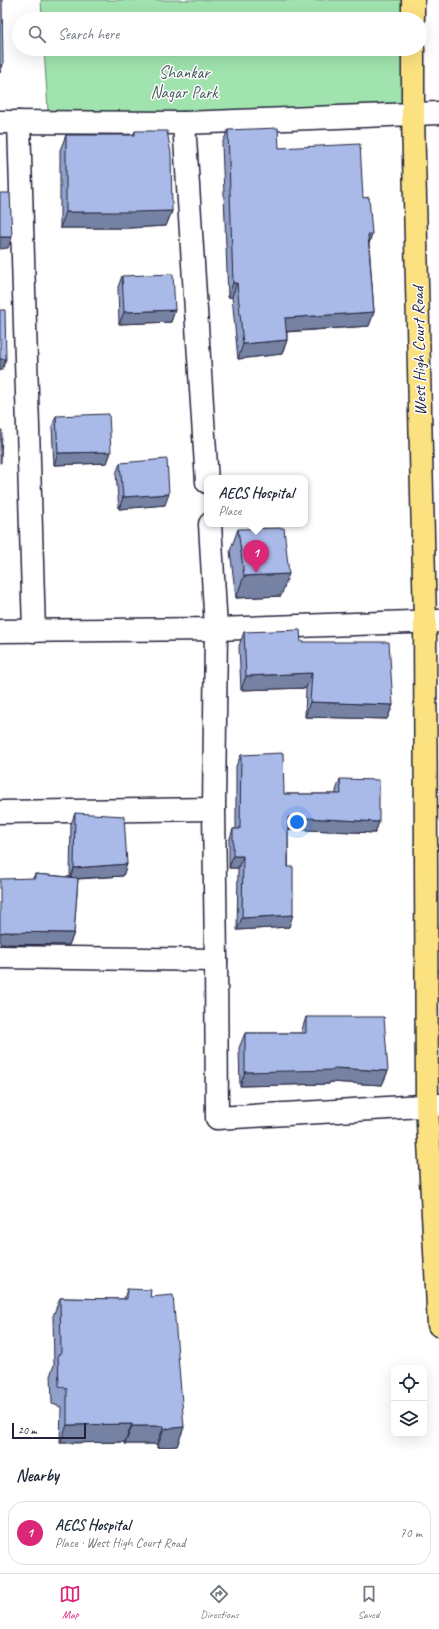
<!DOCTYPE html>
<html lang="en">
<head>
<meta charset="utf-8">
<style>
	:root { --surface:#fff; --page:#f2f2f3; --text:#1f2937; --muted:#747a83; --line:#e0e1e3; --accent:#db2777 }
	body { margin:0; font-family:Caveat,sans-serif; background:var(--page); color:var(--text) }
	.controls { position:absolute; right:12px; bottom:12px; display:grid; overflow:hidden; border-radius:8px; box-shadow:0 4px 16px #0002 }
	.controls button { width:36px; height:36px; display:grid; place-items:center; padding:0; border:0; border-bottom:1px solid var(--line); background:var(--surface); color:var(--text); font:20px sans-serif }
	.scale { position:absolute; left:12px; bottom:10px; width:74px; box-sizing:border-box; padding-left:4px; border:2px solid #22223b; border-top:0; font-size:11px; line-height:14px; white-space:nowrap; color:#22223b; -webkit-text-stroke:3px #fff; paint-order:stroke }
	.you { position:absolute; left:297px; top:822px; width:14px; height:14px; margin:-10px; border:3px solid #fff; border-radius:50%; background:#1a73e8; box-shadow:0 0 0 6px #1a73e833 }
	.badge { display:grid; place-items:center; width:26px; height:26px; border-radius:50%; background:var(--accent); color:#fff; font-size:13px; font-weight:700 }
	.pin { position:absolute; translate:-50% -33px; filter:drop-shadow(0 1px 2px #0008) }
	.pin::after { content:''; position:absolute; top:21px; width:14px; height:12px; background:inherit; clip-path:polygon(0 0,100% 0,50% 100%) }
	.popup { position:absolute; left:204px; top:475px; width:104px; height:52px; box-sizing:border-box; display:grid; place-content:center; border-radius:8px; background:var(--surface); filter:drop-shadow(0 1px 3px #0005); font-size:13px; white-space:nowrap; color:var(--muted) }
	.popup b { font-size:15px; color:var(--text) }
	.popup::after { content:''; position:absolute; left:50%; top:100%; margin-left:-8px; border:8px solid transparent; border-top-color:var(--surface) }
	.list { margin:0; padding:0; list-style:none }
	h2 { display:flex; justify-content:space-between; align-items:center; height:52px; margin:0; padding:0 16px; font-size:17px }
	h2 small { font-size:13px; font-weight:400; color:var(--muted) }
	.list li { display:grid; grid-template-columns:26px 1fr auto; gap:12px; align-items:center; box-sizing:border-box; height:64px; margin:0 8px 8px; padding:0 8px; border:1px solid var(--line); border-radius:16px }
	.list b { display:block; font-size:15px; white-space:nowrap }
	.list p { margin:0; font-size:13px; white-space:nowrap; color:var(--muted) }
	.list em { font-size:13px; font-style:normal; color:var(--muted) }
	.icon { flex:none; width:22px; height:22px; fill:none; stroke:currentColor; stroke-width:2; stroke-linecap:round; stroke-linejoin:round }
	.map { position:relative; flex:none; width:439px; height:1449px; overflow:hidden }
	.search { position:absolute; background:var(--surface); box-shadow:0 4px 16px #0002; left:12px; right:12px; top:12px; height:44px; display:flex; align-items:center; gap:10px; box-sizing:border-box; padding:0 14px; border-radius:22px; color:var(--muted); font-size:15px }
	.sheet { height:124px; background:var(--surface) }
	nav { display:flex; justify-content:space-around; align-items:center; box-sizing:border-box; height:56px; border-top:1px solid var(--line); background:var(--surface); font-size:11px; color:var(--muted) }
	nav a { display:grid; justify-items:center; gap:2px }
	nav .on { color:var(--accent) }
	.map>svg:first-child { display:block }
	.green { fill:#a0e3ae; stroke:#618274 }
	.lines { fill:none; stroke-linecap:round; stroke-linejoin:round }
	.minor-casing { stroke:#22223b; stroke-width:25 }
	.major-casing { stroke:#22223b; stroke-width:25 }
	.minor { stroke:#fff; stroke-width:22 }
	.major { stroke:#fbe180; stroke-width:22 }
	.wall { fill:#91a0c8; stroke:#22223b }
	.shaded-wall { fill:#7682a3; stroke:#22223b }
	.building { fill:#a9bae9; stroke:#22223b }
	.labels { text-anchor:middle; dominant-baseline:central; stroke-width:3; stroke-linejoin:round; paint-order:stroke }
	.park-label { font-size:17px; fill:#485c5e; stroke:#fff }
	.street-label { font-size:17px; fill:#22223b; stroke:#fff }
</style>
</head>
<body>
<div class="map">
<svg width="439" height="1449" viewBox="0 0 439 1449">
	<rect width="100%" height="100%" fill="#fff"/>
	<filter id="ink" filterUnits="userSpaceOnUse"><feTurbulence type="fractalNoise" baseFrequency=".025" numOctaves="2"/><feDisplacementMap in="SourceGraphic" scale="8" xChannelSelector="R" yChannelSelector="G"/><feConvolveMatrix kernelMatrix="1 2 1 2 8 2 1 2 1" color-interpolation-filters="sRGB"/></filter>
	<g filter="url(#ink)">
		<g class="green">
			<polygon points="41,0 407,0 407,19 42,19"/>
			<polygon points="44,49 407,49 407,111 177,116 48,111"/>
		</g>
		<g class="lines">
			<defs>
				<g id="minor">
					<polyline points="0,122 184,123 439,113"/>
					<polyline points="19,122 34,631"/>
					<polyline points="184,123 207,482"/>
					<polyline points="210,524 216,629 214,809 216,960 217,1118 439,1105"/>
					<polyline points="0,631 216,629 439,621"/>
					<polyline points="0,812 214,809"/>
					<polyline points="0,957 216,960"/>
				</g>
				<g id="major">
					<polyline points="413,0 413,19"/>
					<polyline points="413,49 413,115 425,621 427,1105 439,1325"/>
				</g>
			</defs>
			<use href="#minor" class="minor-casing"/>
			<use href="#major" class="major-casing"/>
			<use href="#minor" class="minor"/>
			<use href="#major" class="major"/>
		</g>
		<g class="wall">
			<polygon points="228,130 279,148 363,198 372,234 369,244 374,312 369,326 287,332 287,340 282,354 238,359 232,297 228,297 222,144"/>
			<polygon points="135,131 172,211 166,226 129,228 60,228 60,150 66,135 133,135"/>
			<polygon points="122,276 175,310 171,322 119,324 118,287"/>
			<polygon points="56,416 111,452 107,463 54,465 52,427"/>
			<polygon points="120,463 165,505 119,509 116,474"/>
			<polygon points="238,529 281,596 236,598 230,551"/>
			<polygon points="244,632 301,642 393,705 387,719 305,717 306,688 241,690 239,646"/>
			<polygon points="241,755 284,794 336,794 336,791 340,779 379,822 375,833 288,829 289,927 237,930 238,868 229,868 229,841 233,829 236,829 236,766"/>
			<polygon points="75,813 127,864 123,876 78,879 74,933 69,945 0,944 35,874 70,877 71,824"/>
			<polygon points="306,1017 388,1071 382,1085 330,1082 329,1084 240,1086 239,1048 245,1033 301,1033"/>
			<polygon points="127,1289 150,1297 184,1427 177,1446 157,1448 157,1444 125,1444 125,1442 60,1443 61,1407 52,1404 51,1373 54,1365 53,1316 60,1298 124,1299"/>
		</g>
		<g class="shaded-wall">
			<polygon points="0,65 3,65 0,73"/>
			<polygon points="172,211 166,226 129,228 60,228 66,212"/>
			<polygon points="372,234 367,249 368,235"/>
			<polygon points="0,237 12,237 8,248 0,249"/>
			<polygon points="233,283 237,283 232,297 228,297"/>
			<polygon points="175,310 171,322 119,324 124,312"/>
			<polygon points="374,312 369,326 280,332 285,318"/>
			<polygon points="287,340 282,354 238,359 243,344"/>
			<polygon points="0,359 6,359 2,370 0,371"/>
			<polygon points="111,452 107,463 54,465 58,453"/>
			<polygon points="169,494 165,505 119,509 123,497"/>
			<polygon points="289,574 281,596 236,598 244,576"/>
			<polygon points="312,673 306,688 241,690 246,676"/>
			<polygon points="310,702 393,705 387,719 305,717"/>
			<polygon points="288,817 379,822 375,833 284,829"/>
			<polygon points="233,856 243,856 238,868 229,868"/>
			<polygon points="127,864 123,876 70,879 74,868"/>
			<polygon points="293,915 289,927 237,930 242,918"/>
			<polygon points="5,932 74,933 69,945 0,944 0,933"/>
			<polygon points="334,1068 388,1071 382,1085 330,1082 329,1084 240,1086 245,1072"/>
			<polygon points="132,1424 125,1442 60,1443 67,1425"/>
			<polygon points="132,1426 164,1426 157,1444 125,1444"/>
			<polygon points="184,1427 177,1446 157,1448 164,1429"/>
		</g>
		<g class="building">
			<polygon points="0,0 2,0 3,65 0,65"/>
			<polygon points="278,128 279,148 360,144 363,198 369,197 372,234 368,235 374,312 285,318 287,340 243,344 237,283 233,283 228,130"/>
			<polygon points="135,131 167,131 171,153 172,211 135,212 66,212 66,135 135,135"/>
			<polygon points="0,193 10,193 12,237 0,237"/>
			<polygon points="173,274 175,310 124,312 122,276"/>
			<polygon points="0,310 5,310 6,359 0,359"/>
			<polygon points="109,414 111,452 58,453 56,416"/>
			<polygon points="0,430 2,430 1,463 0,463"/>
			<polygon points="167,459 169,494 123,497 120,463"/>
			<polygon points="284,528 289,574 244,576 238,529"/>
			<polygon points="300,630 301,642 389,642 393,705 310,702 312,673 246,676 244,632"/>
			<polygon points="283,753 284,794 341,794 340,779 379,780 379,822 288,817 288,867 293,867 293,915 242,918 243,856 233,856 233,829 240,829 241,755"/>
			<polygon points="75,813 124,816 127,864 74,868"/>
			<polygon points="35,874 78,878 74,933 5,932 0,933 0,879 35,878"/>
			<polygon points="306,1017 384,1017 388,1071 334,1068 334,1070 245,1072 245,1033 306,1033"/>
			<polygon points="127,1289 151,1290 150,1297 173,1295 184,1427 164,1429 164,1426 132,1426 132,1424 67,1425 67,1389 59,1386 58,1354 61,1353 60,1298 127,1299"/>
		</g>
	</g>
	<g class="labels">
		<g class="park-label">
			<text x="184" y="72">Shankar<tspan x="184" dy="20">Nagar Park</tspan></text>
		</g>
		<g class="street-label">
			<text transform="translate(419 351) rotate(-91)">West High Court Road</text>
		</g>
	</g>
</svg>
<div class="controls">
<button><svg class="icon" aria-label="locate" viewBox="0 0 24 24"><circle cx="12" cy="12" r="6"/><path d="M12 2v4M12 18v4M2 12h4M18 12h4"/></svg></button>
<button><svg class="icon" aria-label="layers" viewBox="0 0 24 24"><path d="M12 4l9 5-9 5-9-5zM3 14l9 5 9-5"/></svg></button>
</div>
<div class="scale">20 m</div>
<div class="you"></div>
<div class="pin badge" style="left:256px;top:573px">1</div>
<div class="popup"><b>AECS Hospital</b>Place</div>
<div class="search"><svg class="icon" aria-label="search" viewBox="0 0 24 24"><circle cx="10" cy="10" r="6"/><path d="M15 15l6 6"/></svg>Search here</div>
</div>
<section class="sheet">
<h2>Nearby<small></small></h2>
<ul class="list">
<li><span class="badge">1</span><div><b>AECS Hospital</b><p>Place · West High Court Road</p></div><em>70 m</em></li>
</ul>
</section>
<nav>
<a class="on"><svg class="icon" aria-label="map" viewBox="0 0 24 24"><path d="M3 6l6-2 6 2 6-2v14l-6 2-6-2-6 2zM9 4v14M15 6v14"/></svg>Map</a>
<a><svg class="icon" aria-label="directions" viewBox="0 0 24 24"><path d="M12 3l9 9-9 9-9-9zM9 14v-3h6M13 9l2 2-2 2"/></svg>Directions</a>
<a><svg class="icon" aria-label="saved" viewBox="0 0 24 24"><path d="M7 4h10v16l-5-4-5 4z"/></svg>Saved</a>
</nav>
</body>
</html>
